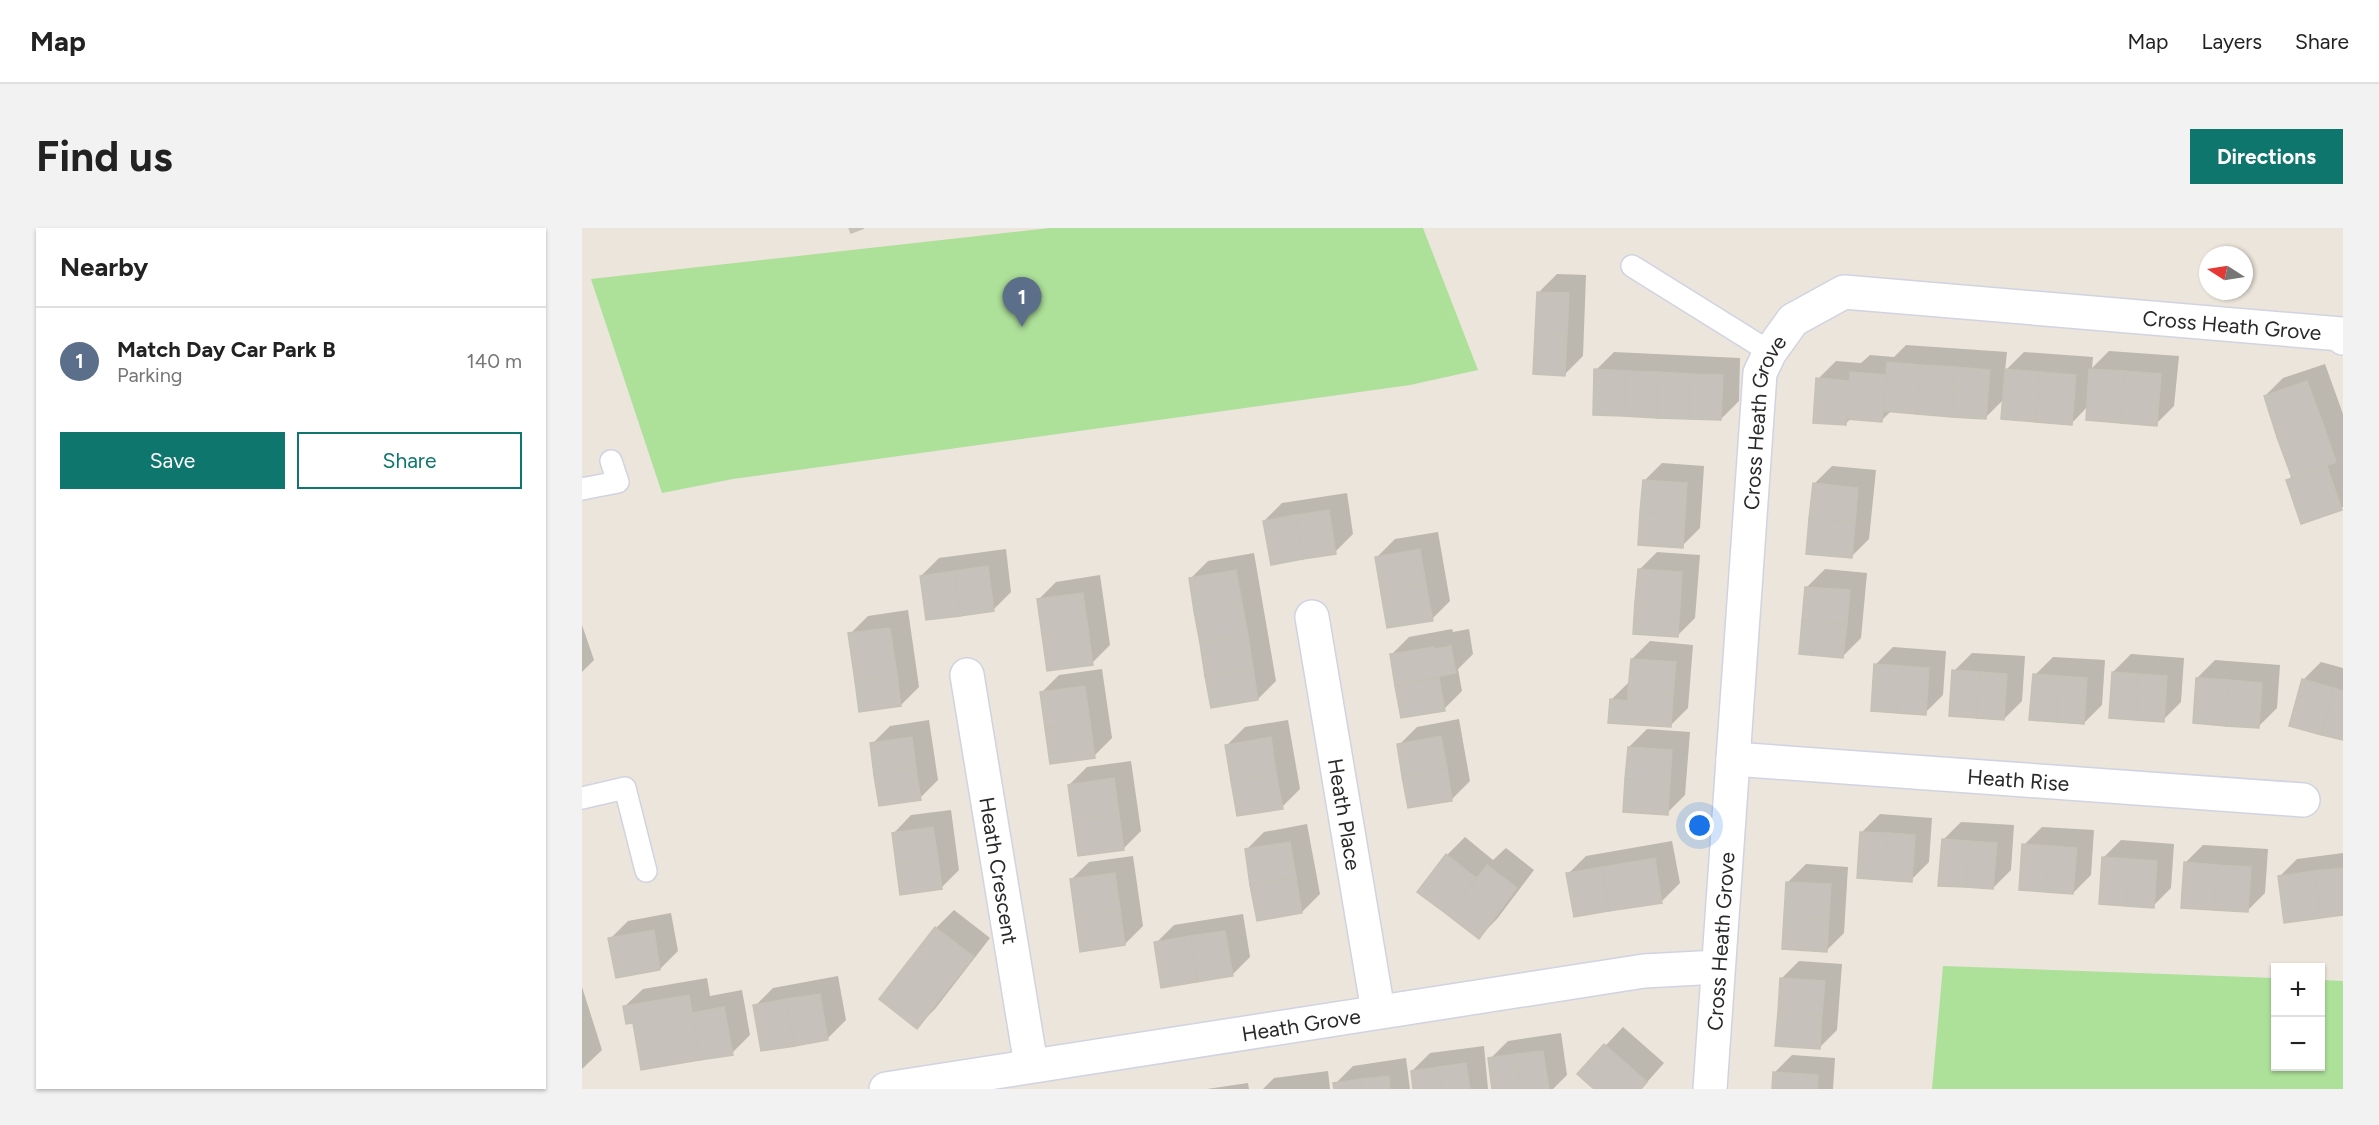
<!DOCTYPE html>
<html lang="en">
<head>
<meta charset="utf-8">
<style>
	:root { --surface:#fff; --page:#f2f2f2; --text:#222; --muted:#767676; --line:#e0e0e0; --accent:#0f766e }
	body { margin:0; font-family:Figtree,sans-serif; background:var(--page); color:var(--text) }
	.controls { position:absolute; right:18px; bottom:18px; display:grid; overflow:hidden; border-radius:0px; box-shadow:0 2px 4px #0004 }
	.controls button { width:54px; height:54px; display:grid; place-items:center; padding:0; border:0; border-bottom:2px solid var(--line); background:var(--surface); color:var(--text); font:30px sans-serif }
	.compass { position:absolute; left:1617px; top:18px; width:54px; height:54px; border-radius:50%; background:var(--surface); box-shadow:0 2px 4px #0004; rotate:282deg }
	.you { position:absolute; left:1118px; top:598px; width:21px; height:21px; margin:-15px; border:4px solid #fff; border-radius:50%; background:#1a73e8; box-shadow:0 0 0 9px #1a73e833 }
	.badge { display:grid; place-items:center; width:39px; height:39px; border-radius:50%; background:var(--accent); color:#fff; font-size:20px; font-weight:700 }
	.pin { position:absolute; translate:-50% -50px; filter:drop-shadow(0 2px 3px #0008) }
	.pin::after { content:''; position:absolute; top:32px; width:21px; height:18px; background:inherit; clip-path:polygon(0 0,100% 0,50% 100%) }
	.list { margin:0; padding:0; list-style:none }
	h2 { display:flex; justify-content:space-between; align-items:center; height:78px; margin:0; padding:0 24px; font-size:26px }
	h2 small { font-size:20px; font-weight:400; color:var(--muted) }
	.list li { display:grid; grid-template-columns:39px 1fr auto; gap:18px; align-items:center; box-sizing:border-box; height:108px; padding:0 24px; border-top:2px solid var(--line) }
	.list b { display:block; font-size:22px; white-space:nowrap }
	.list p { margin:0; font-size:20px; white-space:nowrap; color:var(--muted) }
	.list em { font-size:20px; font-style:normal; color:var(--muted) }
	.actions { display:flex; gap:12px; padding:18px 24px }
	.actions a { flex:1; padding:14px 0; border:2px solid var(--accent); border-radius:0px; text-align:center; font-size:21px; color:var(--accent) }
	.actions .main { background:var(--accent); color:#fff }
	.map { position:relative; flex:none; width:1761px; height:861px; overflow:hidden; border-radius:0px }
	header { display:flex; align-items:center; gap:36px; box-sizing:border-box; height:84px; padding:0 30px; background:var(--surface); border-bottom:2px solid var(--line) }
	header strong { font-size:28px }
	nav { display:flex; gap:33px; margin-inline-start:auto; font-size:21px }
	.intro { display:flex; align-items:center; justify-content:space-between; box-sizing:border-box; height:144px; padding:0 36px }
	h1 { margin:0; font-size:42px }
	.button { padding:15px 27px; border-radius:0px; background:var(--accent); color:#fff; font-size:21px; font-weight:700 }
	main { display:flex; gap:36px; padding:0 36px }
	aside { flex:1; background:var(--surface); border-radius:0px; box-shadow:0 2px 4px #0004 }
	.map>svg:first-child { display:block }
	.green { fill:#ade099 }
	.shadow { fill:#0003 }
	.building { fill:#c6c2bb; stroke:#c6c1b5; stroke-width:1.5 }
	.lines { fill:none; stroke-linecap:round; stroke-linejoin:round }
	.service-casing { stroke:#d1d3e2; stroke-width:24 }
	.minor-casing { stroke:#d1d3e2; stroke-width:36 }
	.service { stroke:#fff; stroke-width:21 }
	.minor { stroke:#fff; stroke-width:33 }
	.labels { text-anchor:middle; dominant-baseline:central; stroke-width:5; stroke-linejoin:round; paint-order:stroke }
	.street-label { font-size:21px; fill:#292929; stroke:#fff }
</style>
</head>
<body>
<header>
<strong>Map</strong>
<nav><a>Map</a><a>Layers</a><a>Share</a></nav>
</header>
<div class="intro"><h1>Find us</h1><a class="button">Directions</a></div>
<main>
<aside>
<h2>Nearby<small></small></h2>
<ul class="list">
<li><span class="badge" style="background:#5c6f8a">1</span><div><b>Match Day Car Park B</b><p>Parking</p></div><em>140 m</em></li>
</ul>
<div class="actions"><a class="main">Save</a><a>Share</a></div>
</aside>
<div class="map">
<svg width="1761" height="861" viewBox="0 0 1761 861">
	<rect width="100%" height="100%" fill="#ebe5db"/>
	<g class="green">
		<polygon points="468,0 841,0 896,142 828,157 151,251 80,265 9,51"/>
		<polygon points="1361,738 1693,750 1694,838 1738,838 1739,752 1761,753 1761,861 1350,861"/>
	</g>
	<g class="shadow">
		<polygon points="975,46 1004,47 1001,128 983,146 957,64"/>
		<polygon points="1324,117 1425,124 1423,143 1442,124 1511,129 1510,140 1527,123 1597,128 1592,178 1574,196 1506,178 1490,195 1422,171 1403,190 1309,183 1300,192 1270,190 1264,195 1236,151 1254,133 1279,135 1288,127 1312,129"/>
		<polygon points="1032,124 1158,130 1157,173 1139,191 1014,142"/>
		<polygon points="1743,136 1761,186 1761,279 1720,294 1705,253 1711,247 1683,168 1701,150"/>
		<polygon points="1080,235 1122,238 1118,300 1100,318 1062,253"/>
		<polygon points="1250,238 1294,242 1287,311 1269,329 1232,256"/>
		<polygon points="765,265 771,306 753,324 682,293 700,275"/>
		<polygon points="856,304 868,373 850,391 795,329 813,311"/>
		<polygon points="424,321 429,364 411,382 339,348 357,330"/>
		<polygon points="1075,324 1118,327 1113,390 1095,408 1057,342"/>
		<polygon points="672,325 694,453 676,471 608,351 626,333"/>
		<polygon points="1243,341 1285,345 1279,410 1261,428 1225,359"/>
		<polygon points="518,347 528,417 510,435 456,372 474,354"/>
		<polygon points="326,382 337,459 319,477 268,406 286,388"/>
		<polygon points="0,397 12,432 0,444"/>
		<polygon points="870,401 871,404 887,401 891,426 876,441 880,463 862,481 820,488 809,427 827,409"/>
		<polygon points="1068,413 1111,417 1106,480 1088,498 1029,472 1047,454 1050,431"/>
		<polygon points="1311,419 1364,423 1361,467 1343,485 1293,437"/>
		<polygon points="1390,425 1443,428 1440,473 1422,491 1372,443"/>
		<polygon points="1549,426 1602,430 1599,474 1581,492 1531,444"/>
		<polygon points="1471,429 1523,432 1520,477 1502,495 1453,447"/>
		<polygon points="1633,432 1698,437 1695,480 1677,498 1615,450"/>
		<polygon points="1739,434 1761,440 1761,511 1721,452"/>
		<polygon points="520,441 530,510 512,528 459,465 477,447"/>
		<polygon points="877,491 888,553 870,571 817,517 835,499"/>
		<polygon points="347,492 356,552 338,570 290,516 308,498"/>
		<polygon points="706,492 718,561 700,579 645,517 663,499"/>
		<polygon points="1065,501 1108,504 1103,567 1085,585 1047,519"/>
		<polygon points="549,533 559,603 541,621 487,557 505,539"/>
		<polygon points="369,582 377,642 359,660 311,606 329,587"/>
		<polygon points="1298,586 1350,590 1347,634 1329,652 1280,604"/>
		<polygon points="1379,594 1432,597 1429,642 1411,660 1361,612"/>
		<polygon points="725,596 738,666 720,684 664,622 682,604"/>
		<polygon points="1460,599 1512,602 1509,647 1491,665 1442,617"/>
		<polygon points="883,609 911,632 924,620 952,642 915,691 897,709 837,664 865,627"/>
		<polygon points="1539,612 1592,616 1589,660 1571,678 1521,630"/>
		<polygon points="1090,613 1098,655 1080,673 986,646 1004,628"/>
		<polygon points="1621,617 1686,621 1683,665 1665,683 1603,635"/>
		<polygon points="1761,625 1761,686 1697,649 1715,631"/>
		<polygon points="551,628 561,698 543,716 489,652 507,634"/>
		<polygon points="1224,636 1266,639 1262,705 1244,723 1206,654"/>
		<polygon points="372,682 408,710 353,781 335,799 299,771 354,700"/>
		<polygon points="89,685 96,723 78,741 28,711 46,693"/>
		<polygon points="661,686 668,729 650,747 574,715 592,697"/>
		<polygon points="1217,733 1260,736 1255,802 1237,820 1199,751"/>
		<polygon points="256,748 264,792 246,810 173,778 191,760"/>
		<polygon points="125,750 128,768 160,762 168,807 150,825 52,793 42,779 61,761"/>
		<polygon points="0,759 20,822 0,841"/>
		<polygon points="1041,799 1082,835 1059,861 1014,861 997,846"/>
		<polygon points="979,805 985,847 971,861 912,861 908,831 926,813"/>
		<polygon points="902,818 906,861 833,861 830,843 848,825"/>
		<polygon points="1210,827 1253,830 1251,861 1191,861 1192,845"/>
		<polygon points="824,830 828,861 753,861 753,856 771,838"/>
		<polygon points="746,843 748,861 681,861 692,850"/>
		<polygon points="666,855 667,861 625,861"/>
	</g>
	<g class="building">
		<polygon points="267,0 282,0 269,5"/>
		<polygon points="955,64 987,65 985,106 953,105"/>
		<polygon points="953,105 985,106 983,148 951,146"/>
		<polygon points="1305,134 1339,137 1335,186 1301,183"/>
		<polygon points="1339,137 1373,139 1370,189 1335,186"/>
		<polygon points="1373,139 1408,142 1404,191 1370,189"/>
		<polygon points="1012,141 1045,143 1042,188 1011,187"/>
		<polygon points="1423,141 1458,144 1454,194 1419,191"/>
		<polygon points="1507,141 1543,143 1539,195 1504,192"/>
		<polygon points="1045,143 1077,144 1075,190 1042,188"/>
		<polygon points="1543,143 1579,146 1575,198 1539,195"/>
		<polygon points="1077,144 1109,146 1107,191 1075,190"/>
		<polygon points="1268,144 1304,147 1300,194 1265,191"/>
		<polygon points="1458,144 1494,147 1490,197 1454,194"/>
		<polygon points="1109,146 1141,147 1139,192 1107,191"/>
		<polygon points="1234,150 1268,153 1264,197 1231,195"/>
		<polygon points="1725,153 1740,193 1695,209 1682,168"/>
		<polygon points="1740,193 1754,234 1710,250 1695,209"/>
		<polygon points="1745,238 1760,282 1719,296 1704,252"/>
		<polygon points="1061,252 1105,255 1103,288 1058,284"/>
		<polygon points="1231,255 1276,260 1273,295 1227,291"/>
		<polygon points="747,282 754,326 721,331 714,287"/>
		<polygon points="1058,284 1103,288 1101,320 1056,317"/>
		<polygon points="714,287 721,331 689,337 681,293"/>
		<polygon points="1227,291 1273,295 1270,330 1224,326"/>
		<polygon points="838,321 844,357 799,365 793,329"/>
		<polygon points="406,338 412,383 378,388 372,343"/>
		<polygon points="1056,341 1100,344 1098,377 1053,374"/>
		<polygon points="654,342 660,375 612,383 607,350"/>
		<polygon points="372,343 378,388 344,392 338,348"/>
		<polygon points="844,357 851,393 805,400 799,365"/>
		<polygon points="1223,359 1268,362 1265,396 1220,392"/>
		<polygon points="501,365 506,401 460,407 455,371"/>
		<polygon points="1053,374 1098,377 1096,409 1051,406"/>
		<polygon points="660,375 666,407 618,415 612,383"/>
		<polygon points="1220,392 1265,396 1261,430 1217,426"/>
		<polygon points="308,400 315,447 273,453 266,405"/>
		<polygon points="506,401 511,437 465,443 460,407"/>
		<polygon points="666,407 671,440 623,448 618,415"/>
		<polygon points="869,418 874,445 813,458 808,426 852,419 853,421"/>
		<polygon points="1049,431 1094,434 1091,467 1046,463"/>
		<polygon points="1292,436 1319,438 1316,485 1289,483"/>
		<polygon points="1319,438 1347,440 1344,487 1316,485"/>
		<polygon points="671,440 676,472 629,480 623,448"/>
		<polygon points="1370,442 1398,444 1395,490 1367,488"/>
		<polygon points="1398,444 1425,446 1422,492 1395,490"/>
		<polygon points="1530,444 1557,446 1554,492 1527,490"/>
		<polygon points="1451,446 1478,448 1475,494 1447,492"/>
		<polygon points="1557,446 1585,448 1582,494 1554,492"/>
		<polygon points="315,447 319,478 277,484 273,453"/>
		<polygon points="1478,448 1505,450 1502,496 1475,494"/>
		<polygon points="857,450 863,483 819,490 813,458"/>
		<polygon points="1614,450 1647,452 1644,498 1611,495"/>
		<polygon points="1720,451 1752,460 1740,507 1707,498"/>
		<polygon points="1647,452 1680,455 1677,500 1644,498"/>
		<polygon points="503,458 508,494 463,500 458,464"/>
		<polygon points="1752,460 1761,463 1761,512 1740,507"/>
		<polygon points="1046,463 1091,467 1089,499 1026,495 1028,471 1046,473"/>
		<polygon points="508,494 513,530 468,536 463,500"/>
		<polygon points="859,508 865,540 820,548 815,516"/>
		<polygon points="330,509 334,540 292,547 288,515"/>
		<polygon points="689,509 694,545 649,553 643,517"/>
		<polygon points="1046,519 1090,522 1088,554 1043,551"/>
		<polygon points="334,540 339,572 297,578 292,547"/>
		<polygon points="865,540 870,573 826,580 820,548"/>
		<polygon points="694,545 701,581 655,588 649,553"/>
		<polygon points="532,550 537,586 491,593 486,557"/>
		<polygon points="1043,551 1088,554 1086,587 1041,584"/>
		<polygon points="537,586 542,622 496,628 491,593"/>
		<polygon points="351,599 356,630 314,636 310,605"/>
		<polygon points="1278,604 1306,605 1302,652 1275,650"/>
		<polygon points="1306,605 1333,607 1330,654 1302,652"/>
		<polygon points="1360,611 1387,613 1384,659 1356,658"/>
		<polygon points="1387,613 1415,615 1411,661 1384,659"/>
		<polygon points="708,614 714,649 668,657 663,621"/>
		<polygon points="1440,616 1467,618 1464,664 1437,662"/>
		<polygon points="1467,618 1495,620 1491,666 1464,664"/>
		<polygon points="864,626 894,650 866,687 835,664"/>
		<polygon points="1520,629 1547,631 1544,678 1517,676"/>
		<polygon points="356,630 360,661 318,667 314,636"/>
		<polygon points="1073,630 1080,675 1027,683 1020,639"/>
		<polygon points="1547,631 1575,633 1572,680 1544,678"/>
		<polygon points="1602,634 1635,637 1632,682 1599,680"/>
		<polygon points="905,637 935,660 897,711 866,687"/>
		<polygon points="1635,637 1669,639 1666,684 1632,682"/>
		<polygon points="1020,639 1027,683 992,689 984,645"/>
		<polygon points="1761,640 1761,687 1738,690 1732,643"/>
		<polygon points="1732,643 1738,690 1702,695 1696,648"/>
		<polygon points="533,645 538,681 493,688 488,651"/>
		<polygon points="714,649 720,685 675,693 668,657"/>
		<polygon points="1204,654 1249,656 1247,691 1202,687"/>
		<polygon points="538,681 543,717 498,724 493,688"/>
		<polygon points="1202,687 1247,691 1245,724 1200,721"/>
		<polygon points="353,699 392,729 363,765 325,735"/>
		<polygon points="72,702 78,742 34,750 26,710"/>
		<polygon points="643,703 651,748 615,754 608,708"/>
		<polygon points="608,708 615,754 579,760 572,714"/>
		<polygon points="325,735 363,765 335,801 297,771"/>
		<polygon points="1198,750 1243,753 1240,787 1196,784"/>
		<polygon points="238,766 246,812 213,818 204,771"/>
		<polygon points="107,767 118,832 59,842 51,795 44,796 41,778"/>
		<polygon points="204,771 213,818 179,823 171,777"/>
		<polygon points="142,779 151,827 118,832 110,785"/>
		<polygon points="1196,784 1240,787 1238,821 1193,818"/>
		<polygon points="1022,816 1044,835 1021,861 1012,861 995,846"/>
		<polygon points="961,823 967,861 938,861 934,826"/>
		<polygon points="934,826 938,861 910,861 906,830"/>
		<polygon points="884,835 888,861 859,861 857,839"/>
		<polygon points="1044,835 1065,854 1059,861 1021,861"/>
		<polygon points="857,839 859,861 831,861 829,843"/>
		<polygon points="1191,844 1236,847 1235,861 1190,861"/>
		<polygon points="807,848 808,861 780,861 779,851"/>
		<polygon points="779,851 780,861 752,861 751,855"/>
	</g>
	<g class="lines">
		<defs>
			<g id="service">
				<polyline points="1050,38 1188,124"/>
				<polyline points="0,261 36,254 29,233"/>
				<polyline points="0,570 43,560 64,643"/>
			</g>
			<g id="minor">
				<path id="s1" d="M730,389l66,394"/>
				<path id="s2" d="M385,447l64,390"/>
				<path id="s3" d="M1151,531l570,41"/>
				<path id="s4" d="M304,861l758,-118 74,-4"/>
				<path id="s5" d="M1128,861l50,-716 10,-21 23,-32 51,-28 497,42 2,4"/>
			</g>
		</defs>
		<use href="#service" class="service-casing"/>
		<use href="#minor" class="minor-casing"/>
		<use href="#service" class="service"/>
		<use href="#minor" class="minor"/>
	</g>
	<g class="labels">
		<g class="street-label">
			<text stroke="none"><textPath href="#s5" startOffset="1228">Cross Heath Grove</textPath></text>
			<text stroke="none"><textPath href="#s5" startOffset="670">Cross Heath Grove</textPath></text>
			<text stroke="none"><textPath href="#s3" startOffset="286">Heath Rise</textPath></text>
			<text stroke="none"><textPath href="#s1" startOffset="200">Heath Place</textPath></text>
			<text stroke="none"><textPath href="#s2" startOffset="198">Heath Crescent</textPath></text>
			<text stroke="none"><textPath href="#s5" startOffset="148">Cross Heath Grove</textPath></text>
			<text stroke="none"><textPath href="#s4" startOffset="420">Heath Grove</textPath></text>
		</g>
	</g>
</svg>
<div class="controls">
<button>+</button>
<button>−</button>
</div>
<svg class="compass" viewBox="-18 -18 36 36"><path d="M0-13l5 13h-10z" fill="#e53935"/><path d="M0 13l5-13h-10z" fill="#767676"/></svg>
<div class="you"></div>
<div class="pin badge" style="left:440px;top:99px;background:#5c6f8a">1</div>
</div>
</main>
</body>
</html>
